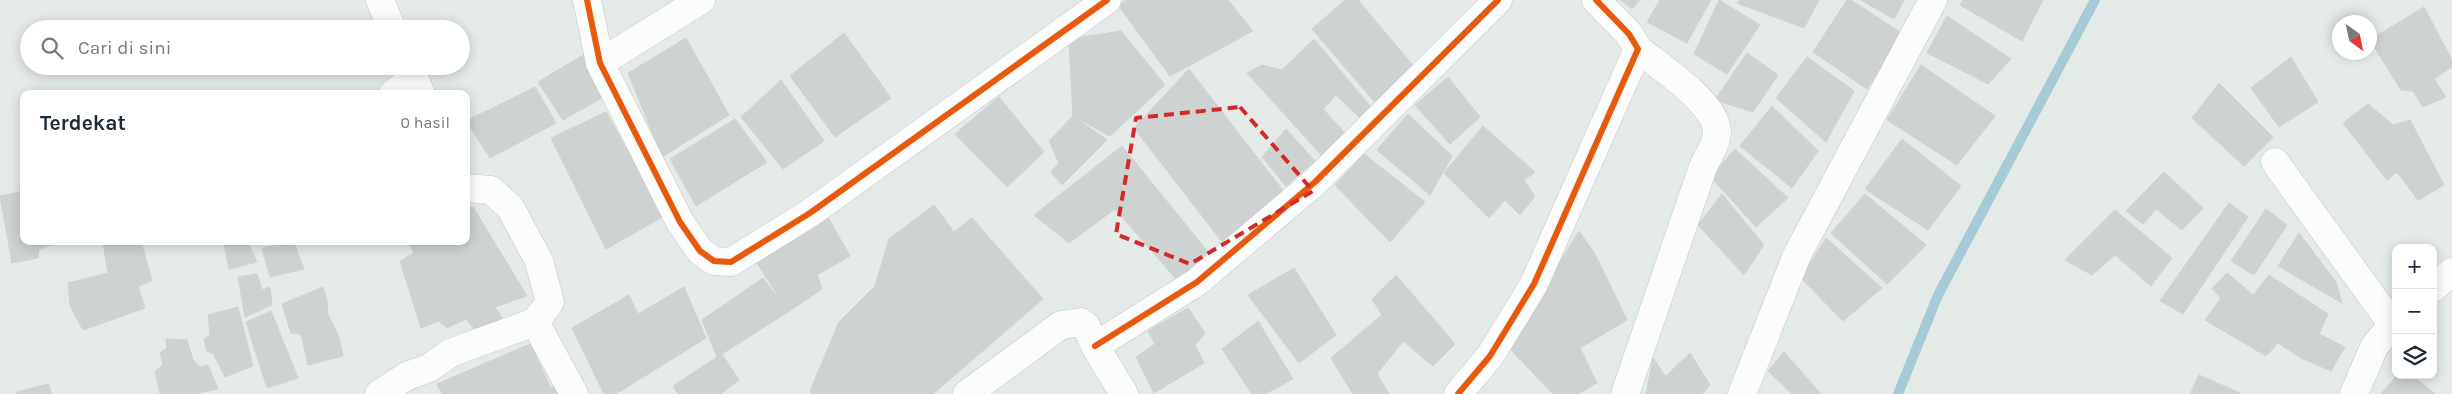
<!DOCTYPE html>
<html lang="id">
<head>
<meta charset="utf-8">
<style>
	:root { --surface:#fff; --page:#f6f6f7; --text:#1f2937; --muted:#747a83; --line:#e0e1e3 }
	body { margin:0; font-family:Karla,sans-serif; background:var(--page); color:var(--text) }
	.controls { position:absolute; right:15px; bottom:15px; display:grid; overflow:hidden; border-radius:10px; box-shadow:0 2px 12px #0003 }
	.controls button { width:45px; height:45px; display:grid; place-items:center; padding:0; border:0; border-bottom:1px solid var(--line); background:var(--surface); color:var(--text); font:25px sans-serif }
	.compass { position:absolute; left:2332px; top:15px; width:45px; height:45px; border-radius:50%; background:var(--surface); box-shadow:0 2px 12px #0003; rotate:147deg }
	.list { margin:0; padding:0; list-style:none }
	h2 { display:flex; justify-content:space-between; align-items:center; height:65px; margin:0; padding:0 20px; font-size:21px }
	h2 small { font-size:16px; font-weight:400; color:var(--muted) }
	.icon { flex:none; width:28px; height:28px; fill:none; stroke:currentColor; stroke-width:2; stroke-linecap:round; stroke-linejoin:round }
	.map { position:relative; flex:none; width:2452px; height:394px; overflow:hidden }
	.search { position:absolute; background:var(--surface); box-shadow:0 2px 12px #0003; left:20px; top:20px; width:450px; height:55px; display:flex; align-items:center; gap:12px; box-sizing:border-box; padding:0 18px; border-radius:28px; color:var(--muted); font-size:19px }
	.panel { position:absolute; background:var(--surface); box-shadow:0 2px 12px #0003; left:20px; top:90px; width:450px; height:155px; border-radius:10px }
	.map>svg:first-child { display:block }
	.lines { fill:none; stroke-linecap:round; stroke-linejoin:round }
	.stream { stroke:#a6cad6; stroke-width:10 }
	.building { fill:#ced3d2; stroke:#cdd3d0 }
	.street-casing { stroke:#c1c7c5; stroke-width:29 }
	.street { stroke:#fbfcfb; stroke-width:28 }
	.cycleway-casing { stroke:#f2f8f6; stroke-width:9 }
	.cycleway { stroke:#e8590c; stroke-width:6 }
	.marked { fill:none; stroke:#d62828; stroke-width:4; stroke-dasharray:10 6; stroke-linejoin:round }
</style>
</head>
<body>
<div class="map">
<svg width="2452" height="394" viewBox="0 0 2452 394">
	<rect width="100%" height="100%" fill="#e4eae7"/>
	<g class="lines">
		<polyline class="stream" points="1898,394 1938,295 2095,0"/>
	</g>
	<g class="building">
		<polygon points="1127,0 1228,0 1253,31 1170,76 1118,5"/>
		<polygon points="1345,0 1358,0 1415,68 1378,106 1312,29"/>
		<polygon points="1621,0 1640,0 1632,9"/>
		<polygon points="1660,0 1711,0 1687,43 1647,22"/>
		<polygon points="1719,0 1760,25 1727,74 1694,54"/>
		<polygon points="1740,0 1819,0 1804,28 1737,3"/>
		<polygon points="1847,0 1851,0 1903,34 1867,89 1813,52"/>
		<polygon points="1861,0 1904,0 1894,19"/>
		<polygon points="1963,0 2043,0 2022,41 1960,5"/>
		<polygon points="2424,7 2452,60 2452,67 2434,79 2446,97 2423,107 2413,91 2401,90 2370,40"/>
		<polygon points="1947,16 2011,59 1988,84 1927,53"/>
		<polygon points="1121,31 1165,85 1110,136 1073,116 1069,39"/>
		<polygon points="844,33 891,98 835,137 790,76"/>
		<polygon points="686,38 729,115 662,157 628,73"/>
		<polygon points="1314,39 1370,106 1360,118 1336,95 1323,109 1345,133 1322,156 1247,73 1262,65 1282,70"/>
		<polygon points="1747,53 1778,75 1753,112 1715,100"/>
		<polygon points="583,55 607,95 563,120 538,82"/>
		<polygon points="1807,57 1854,91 1826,142 1776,98"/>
		<polygon points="2291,57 2318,102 2279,127 2251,88"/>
		<polygon points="1921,65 1995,116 1957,165 1887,120"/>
		<polygon points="1189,69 1284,192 1223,243 1134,128"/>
		<polygon points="1448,77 1480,117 1450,144 1415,105"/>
		<polygon points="781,80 824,141 783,169 741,117"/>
		<polygon points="2219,83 2273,137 2244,166 2192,118"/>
		<polygon points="535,87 556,123 490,158 466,121"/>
		<polygon points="999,97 1044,152 1007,187 955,134"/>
		<polygon points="2368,104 2393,125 2410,120 2444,185 2418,200 2397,172 2387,180 2343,123"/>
		<polygon points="1772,106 1818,151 1792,188 1740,146"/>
		<polygon points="606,112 664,216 606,249 551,138"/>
		<polygon points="1408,114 1452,156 1430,195 1377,150"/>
		<polygon points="1073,116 1107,140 1062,185 1051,172 1059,163 1049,141"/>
		<polygon points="735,119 767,162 696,206 670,159"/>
		<polygon points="1483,126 1535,172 1524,180 1535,196 1520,215 1505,200 1489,218 1444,173"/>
		<polygon points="1286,129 1315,161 1286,186 1262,157"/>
		<polygon points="1902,139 1961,186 1928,230 1865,189"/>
		<polygon points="1122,146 1208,252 1177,280 1115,209 1069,243 1034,215"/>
		<polygon points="1735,149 1788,198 1756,227 1711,177"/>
		<polygon points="1364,154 1425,202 1390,242 1335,185"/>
		<polygon points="2164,172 2203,208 2182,230 2156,209 2143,224 2126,211"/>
		<polygon points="24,191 24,241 59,242 39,249 38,258 12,263 0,196"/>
		<polygon points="1722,194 1764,245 1744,275 1698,225"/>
		<polygon points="1865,194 1926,245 1887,284 1831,233"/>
		<polygon points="2229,203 2248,217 2183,314 2160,301"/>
		<polygon points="934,205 954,232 972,218 1043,299 933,394 812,394 810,391 839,322 875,286 889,239"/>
		<polygon points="473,207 527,296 495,307 505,322 479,335 466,319 447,328 439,321 421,328 400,261 414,253 408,241 466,241 466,209"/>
		<polygon points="2266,209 2287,225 2254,275 2231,261"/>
		<polygon points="2115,210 2172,258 2151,286 2115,255 2092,275 2065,260"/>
		<polygon points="825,212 850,256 817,275 822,289 788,312 752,255"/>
		<polygon points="1579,231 1595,254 1627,320 1580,348 1597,383 1578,394 1553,394 1511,350 1546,284"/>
		<polygon points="2299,233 2336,282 2342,303 2278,266"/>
		<polygon points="1826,238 1882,288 1843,321 1801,278"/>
		<polygon points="119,241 141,241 152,281 138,286 145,308 83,330 70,306 68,283 108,273 103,243"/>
		<polygon points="239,241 247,241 257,262 229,269 224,244"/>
		<polygon points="294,243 304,269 270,277 262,248"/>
		<polygon points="1294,268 1336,335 1299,363 1248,295"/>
		<polygon points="2227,273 2253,295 2269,275 2328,314 2319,334 2345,347 2331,371 2301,358 2278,343 2266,356 2205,320 2221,298 2212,288"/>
		<polygon points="257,274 262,290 270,287 272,305 245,317 238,277"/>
		<polygon points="1396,275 1455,344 1433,366 1403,341 1377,374 1389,394 1353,394 1331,358 1382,315 1372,299"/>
		<polygon points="763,278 788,312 722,354 739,380 721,394 678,394 673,386 717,357 702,320"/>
		<polygon points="323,287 328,304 327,312 339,337 343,356 308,365 301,334 291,333 282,304"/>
		<polygon points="684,287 706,338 616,394 604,394 572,328 629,295 638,314"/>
		<polygon points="238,307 253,366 225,377 213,353 207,351 204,339 210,335 208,315"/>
		<polygon points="1188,308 1205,333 1195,345 1204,363 1154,393 1136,357 1155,344 1148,331"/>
		<polygon points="271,311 298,378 267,388 246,322"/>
		<polygon points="1258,321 1293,379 1265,394 1252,394 1222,349"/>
		<polygon points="166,339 187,340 193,360 200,367 208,365 218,389 193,394 160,394 155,371 163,365 160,353 167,348"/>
		<polygon points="530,344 551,388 559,386 564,394 442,394 437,384"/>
		<polygon points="1784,352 1821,394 1792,394 1768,371"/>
		<polygon points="1690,353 1710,385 1702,394 1679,394 1666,376"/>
		<polygon points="1653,358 1678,394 1646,394"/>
		<polygon points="2199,375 2240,393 2190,394"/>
		<polygon points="2397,375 2412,375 2435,394 2381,394"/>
		<polygon points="48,384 52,394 17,394 17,392"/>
	</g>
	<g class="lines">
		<defs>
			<g id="street">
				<polyline points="380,0 392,29"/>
				<polyline points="587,0 600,63 680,222 700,251 714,261 731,262 810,213 1107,0"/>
				<polyline points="600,63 701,0"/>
				<polyline points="409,66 421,94"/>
				<polyline points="393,94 414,78"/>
				<polyline points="2275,162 2392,324"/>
				<polyline points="2433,288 2452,272"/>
				<polyline points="535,322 574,394"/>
				<polyline points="1095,346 1197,282 1315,182 1498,0"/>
				<polyline points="379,394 407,376 429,368 450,353 535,322 550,302 539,261 510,207 491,190 466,188"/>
				<polyline points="967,394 1061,325 1081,322 1086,326 1095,346 1124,394"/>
				<polyline points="1458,394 1490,356 1534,284 1638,49 1629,34 1596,0"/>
				<path d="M1625,394l78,-227c4,-9 15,-25 14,-36 -2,-29 -57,-64 -79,-82"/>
				<polyline points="1742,394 1797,255 1933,0"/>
				<polyline points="2354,394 2374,347 2396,320"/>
			</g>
		</defs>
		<use href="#street" class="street-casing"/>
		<use href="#street" class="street"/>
		<defs>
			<g id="cycleway">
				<polyline points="587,0 600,63 680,222 700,251 714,261 731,262 810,213 1107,0"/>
				<polyline points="1095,346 1197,282 1315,182 1498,0"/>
				<polyline points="1458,394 1490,356 1534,284 1638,49 1629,34 1596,0"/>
			</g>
		</defs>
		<use href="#cycleway" class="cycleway-casing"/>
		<use href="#cycleway" class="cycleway"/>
	</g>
	<path class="marked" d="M1240,107l73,84 -123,73 -74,-30 20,-116z"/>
</svg>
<div class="controls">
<button>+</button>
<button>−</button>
<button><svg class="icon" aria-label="layers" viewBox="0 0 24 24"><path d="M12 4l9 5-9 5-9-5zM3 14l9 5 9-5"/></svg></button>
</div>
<svg class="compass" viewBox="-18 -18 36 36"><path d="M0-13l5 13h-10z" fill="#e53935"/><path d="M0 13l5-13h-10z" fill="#747a83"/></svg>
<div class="search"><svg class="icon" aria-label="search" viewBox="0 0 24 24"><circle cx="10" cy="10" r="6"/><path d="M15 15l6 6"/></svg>Cari di sini</div>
<section class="panel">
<h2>Terdekat<small>0 hasil</small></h2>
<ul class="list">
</ul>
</section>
</div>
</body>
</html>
